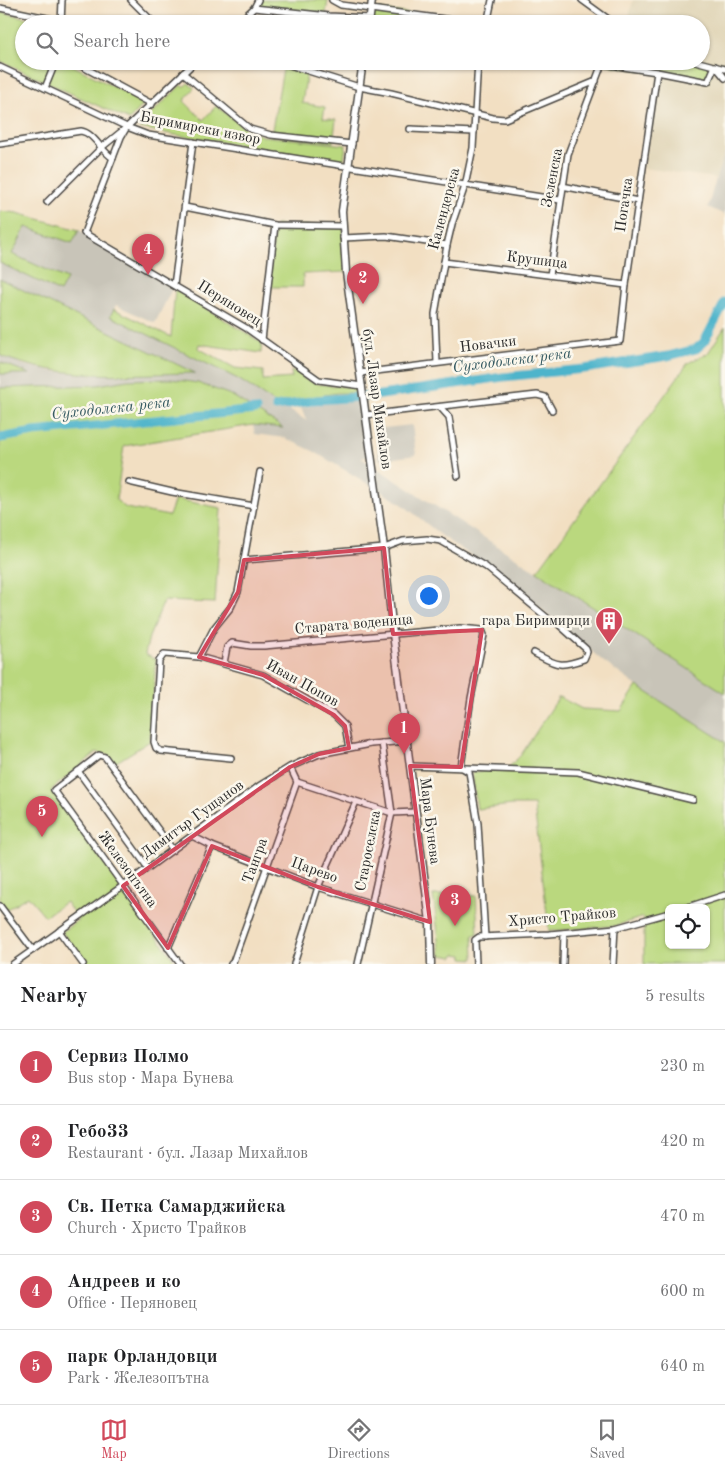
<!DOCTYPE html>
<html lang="en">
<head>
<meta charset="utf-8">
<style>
	:root { --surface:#fff; --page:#f2f2f2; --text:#202124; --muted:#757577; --line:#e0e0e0; --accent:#d1495b }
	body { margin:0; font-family:"Old Standard TT",serif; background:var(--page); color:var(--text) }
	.controls { position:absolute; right:15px; bottom:15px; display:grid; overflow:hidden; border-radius:8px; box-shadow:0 1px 4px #0004 }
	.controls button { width:45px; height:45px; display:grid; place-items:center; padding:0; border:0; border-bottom:1px solid var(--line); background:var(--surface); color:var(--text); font:25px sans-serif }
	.you { position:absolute; left:428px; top:595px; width:18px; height:18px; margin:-12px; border:4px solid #fff; border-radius:50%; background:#1a73e8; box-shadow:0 0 0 8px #1a73e833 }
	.badge { display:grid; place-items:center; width:32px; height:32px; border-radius:50%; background:var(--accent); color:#fff; font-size:16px; font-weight:700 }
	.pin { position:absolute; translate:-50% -41px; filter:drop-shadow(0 1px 2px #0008) }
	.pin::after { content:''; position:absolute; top:26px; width:18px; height:15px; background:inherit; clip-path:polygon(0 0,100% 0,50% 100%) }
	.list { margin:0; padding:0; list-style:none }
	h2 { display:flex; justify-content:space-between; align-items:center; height:65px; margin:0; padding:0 20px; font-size:21px }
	h2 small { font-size:16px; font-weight:400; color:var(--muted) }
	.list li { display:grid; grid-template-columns:32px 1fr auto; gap:15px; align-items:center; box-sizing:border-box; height:75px; padding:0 20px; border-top:1px solid var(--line) }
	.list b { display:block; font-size:19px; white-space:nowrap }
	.list p { margin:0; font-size:16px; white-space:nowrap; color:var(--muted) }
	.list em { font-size:16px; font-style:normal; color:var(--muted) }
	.icon { flex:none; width:28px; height:28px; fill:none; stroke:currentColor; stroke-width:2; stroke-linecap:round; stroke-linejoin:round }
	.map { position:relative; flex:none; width:725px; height:964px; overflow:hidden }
	.search { position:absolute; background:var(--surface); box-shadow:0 1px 4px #0004; left:15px; right:15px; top:15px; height:55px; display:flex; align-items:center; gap:12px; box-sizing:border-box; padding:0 18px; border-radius:28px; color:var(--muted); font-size:19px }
	.sheet { height:440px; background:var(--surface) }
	nav { display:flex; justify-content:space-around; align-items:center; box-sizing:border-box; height:70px; border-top:1px solid var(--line); background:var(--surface); font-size:14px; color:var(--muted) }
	nav a { display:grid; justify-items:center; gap:2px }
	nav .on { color:var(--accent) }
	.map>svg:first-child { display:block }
	.built { fill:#dfd3b4 }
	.industrial { fill:#c8c4b8 }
	.green { fill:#bad87e; stroke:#728254; fill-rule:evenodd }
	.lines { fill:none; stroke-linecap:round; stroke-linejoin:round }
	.river { stroke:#4db4cb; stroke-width:9 }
	.minor-casing { stroke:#494642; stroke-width:8 }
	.tertiary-casing { stroke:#494642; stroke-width:9 }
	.minor { stroke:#fff; stroke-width:5 }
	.tertiary { stroke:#fff; stroke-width:6 }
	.marked { fill:#d1495b; fill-opacity:0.2; stroke:#d1495b; stroke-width:4; stroke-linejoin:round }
	.labels { text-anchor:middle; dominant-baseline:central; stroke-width:5; stroke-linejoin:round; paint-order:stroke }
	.street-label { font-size:15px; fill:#2b2b2b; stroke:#fbf7ec }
	.poi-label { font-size:15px; fill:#2b2b2b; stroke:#fbf7ec; text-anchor:end }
	.water-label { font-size:16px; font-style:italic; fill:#375b63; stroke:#fbf7ec }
</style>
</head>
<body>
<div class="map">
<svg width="725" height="964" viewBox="0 0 725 964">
	<rect width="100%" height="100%" fill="#fbf7ec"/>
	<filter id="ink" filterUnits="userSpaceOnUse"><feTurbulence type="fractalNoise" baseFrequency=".02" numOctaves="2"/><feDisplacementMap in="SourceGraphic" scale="10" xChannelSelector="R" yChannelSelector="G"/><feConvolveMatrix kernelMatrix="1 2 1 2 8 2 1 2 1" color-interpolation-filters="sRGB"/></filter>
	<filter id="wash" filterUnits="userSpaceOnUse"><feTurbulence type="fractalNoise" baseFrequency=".0096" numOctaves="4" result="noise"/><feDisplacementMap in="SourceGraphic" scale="20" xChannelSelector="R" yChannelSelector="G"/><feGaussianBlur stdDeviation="1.12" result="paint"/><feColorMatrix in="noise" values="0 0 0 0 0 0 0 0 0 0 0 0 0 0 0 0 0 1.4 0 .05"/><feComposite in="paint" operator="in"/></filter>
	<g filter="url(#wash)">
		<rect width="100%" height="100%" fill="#f2dfc2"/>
		<polygon class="built" points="633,0 725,0 725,182 716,178 643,168 657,72 701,61 701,24 627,24"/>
		<g class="industrial">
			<polygon points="725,152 725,215 708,207 716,178"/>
			<polygon points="26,227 72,243 79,230 174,285 155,323 116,305 110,316 238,379 307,421 301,408 326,403 364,401 371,456 361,458 725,693 725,742 637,686 604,662 505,578 442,536 402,504 313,451 285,438 255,434 253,425 282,427 231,395 171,379 128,380 99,385 0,388 0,374 28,373 0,362 0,355 24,365 51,371 93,375 194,373 0,279 0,263 60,292 67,280 12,254"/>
			<polygon points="412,425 416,455 379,460 375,429"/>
		</g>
		<g class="green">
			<polygon points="261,0 328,0 326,13 258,6"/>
			<polygon points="371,8 481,24 369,24"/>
			<polygon points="0,12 54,24 24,24 24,61 64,61 145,103 129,120 0,61"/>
			<polygon points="583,61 695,61 715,66 708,82"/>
			<polygon points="284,64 307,72 302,103 325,107 323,118 336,120 333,142 271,135"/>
			<polygon points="188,83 194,88 184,101 203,120 216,106 249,131 263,136 346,145 344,159 338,161 175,135 140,128 142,123 181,85 184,87"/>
			<polygon points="0,211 17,213 79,230 72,243 26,227 12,254 67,279 60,292 0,263"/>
			<polygon points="275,225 343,226 346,272 303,274 303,287 268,287"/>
			<path d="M0,279l195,94c-66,1 -131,8 -194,-17l-1,-1z"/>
			<polygon points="175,289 262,343 261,353 199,344 198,348 235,368 263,371 263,380 292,378 291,371 305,373 303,378 318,384 358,388 359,393 337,393 275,403 238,379 110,316 114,309 171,337"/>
			<polygon points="725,327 725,693 537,571 688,363 708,353"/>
			<polygon points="0,362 30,374 0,374"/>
			<polygon points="171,379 198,383 231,395 283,428 253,425 124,446 116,500 126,508 169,516 175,499 221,508 215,603 164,601 149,637 145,654 156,660 150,741 115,763 108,755 97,752 51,790 177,964 86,964 62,932 78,920 66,902 45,916 28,896 4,911 0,906 0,388 98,385 128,380"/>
			<path d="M637,686l88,56v222h-81v-47l-30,9 -65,5 -15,-126h-22l-35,4 -5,-37 35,-3 14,-14 38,-58 23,12 39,2zM669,908h37v37h-37z"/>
			<polygon points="433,895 476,896 478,934 473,935 474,959 463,958 463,955 455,954 454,957 441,955"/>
		</g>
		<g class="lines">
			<g class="river">
				<polyline points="276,407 316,400 374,396 503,377 584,369 668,356 696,349 704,342 725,302"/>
				<polyline points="0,438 34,432 256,410"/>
			</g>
		</g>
	</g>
	<g filter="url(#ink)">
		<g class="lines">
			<defs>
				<g id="minor">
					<polyline points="131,0 155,24"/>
					<polyline points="332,0 341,5 481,24"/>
					<polyline points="582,0 615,24"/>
					<polyline points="0,8 61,21"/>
					<polyline points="254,8 329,16 370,18"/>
					<polyline points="61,24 62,0"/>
					<polyline points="237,24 254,8 258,0"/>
					<polyline points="487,24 492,0"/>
					<polyline points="72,61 152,104"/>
					<polyline points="277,61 359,87 391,93 493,118 505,119 596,81"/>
					<polyline points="583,61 657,72 708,82 715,66"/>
					<polyline points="695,61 725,69"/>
					<polyline points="0,67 127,127 148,135 560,200"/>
					<polyline points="716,67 725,78"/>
					<polyline points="183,73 250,129 271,135 352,144"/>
					<polyline points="45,88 56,61"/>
					<polyline points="127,127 121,137 84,233 246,328 319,380 362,386"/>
					<polyline points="410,129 474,132"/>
					<path d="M0,144l81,-13c13,2 20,20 32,27"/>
					<polyline points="562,186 638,201"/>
					<polyline points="47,202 101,148 127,127 196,61"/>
					<polyline points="185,207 275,225 343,226"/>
					<polyline points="343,238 386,236 447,245"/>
					<polyline points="444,262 626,285"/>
					<polyline points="550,275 568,154 603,61"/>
					<polyline points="174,285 193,142"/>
					<polyline points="262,340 275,225"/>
					<polyline points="437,363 435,314 447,245 452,224 465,186 473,148 478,61"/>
					<polyline points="360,373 620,341 626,285 657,72"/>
					<polyline points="440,407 449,417 458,476"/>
					<polyline points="366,415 537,395 545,397 552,410"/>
					<polyline points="129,482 172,492 254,506"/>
					<path d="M244,560l140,-12 19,-7 24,-2 14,2 45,26 65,54 6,2 29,26 1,3 -3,7c-25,9 -27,6 -50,-6"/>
					<polyline points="199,657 214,628 231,607 238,592 260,472"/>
					<polyline points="224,663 227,647 232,643 251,646 264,646 460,628 482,630 484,635 471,698 461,767 469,772 478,824 485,937"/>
					<polyline points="231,758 161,751 156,748 154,742 159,661 164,654 199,657 263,675 334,715 345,726 349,748"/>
					<polyline points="410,766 578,772 693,800"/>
					<polyline points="78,771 148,868"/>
					<polyline points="297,782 392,813 415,812"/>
					<polyline points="192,836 212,846 318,887 430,922"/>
					<polyline points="173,850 105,757 99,755 54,790 180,964"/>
					<polyline points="0,906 33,950"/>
					<polyline points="685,908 725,895"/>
					<polyline points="59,931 83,964"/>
					<polyline points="168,948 212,846"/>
					<polyline points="13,964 148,868 259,786 290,767 319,754 371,744 407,741"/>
					<polyline points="231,964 233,962 297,782 290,767"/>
					<polyline points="294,964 318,887 356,802"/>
					<polyline points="358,964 392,813 382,743"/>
					<polyline points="476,964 475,940 479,937 549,934 615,928 669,913"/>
					<polyline points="563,964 564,933"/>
					<polyline points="613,964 615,928"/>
				</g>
				<g id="tertiary">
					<polyline points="369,24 372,0"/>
					<polyline points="363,61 342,211 346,272 384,548 393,634 430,922 431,964"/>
				</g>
			</defs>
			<use href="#minor" class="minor-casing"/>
			<use href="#tertiary" class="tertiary-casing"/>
			<use href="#minor" class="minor"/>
			<use href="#tertiary" class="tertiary"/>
		</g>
	</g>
	<path class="marked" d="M384,548l9,86 89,-4 -21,137 -51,-1 20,156 -112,-35 -106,-41 -44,102 -45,-62 167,-119 29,-13 30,-6 -4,-22 -11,-11 -71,-40 -64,-18 39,-65 6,-32z"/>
	<defs>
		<symbol id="building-pin" viewBox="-11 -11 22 30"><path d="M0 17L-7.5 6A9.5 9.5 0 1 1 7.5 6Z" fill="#d1495b" stroke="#fbf7ec"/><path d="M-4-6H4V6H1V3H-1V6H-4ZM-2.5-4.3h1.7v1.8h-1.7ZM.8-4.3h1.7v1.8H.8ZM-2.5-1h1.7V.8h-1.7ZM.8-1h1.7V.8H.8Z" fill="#fff"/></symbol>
	</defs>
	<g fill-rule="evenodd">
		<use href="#building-pin" x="593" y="605" width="32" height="43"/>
	</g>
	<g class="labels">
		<g class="street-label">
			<text transform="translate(200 129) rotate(11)">Биримирски извор</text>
			<text transform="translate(553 178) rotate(-79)">Зеленска</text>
			<text transform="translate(625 205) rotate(-82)">Погачка</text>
			<text transform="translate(445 209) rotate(-75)">Календерска</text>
			<text transform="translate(537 261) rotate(7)">Крушица</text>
			<text transform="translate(229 304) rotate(32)">Перяновец</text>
			<text transform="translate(488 345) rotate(-7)">Новачки</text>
			<text transform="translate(376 399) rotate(82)">бул. Лазар Михайлов</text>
			<text transform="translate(354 625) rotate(-5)">Старата воденица</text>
			<text transform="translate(302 684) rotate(29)">Иван Попов</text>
			<text transform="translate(193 820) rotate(-36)">Димитър Гущанов</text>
			<text transform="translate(429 821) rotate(83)">Мара Бунева</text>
			<text transform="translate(369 851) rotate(-79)">Староселска</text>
			<text transform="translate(256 861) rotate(-70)">Тангра</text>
			<text transform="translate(127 870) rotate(54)">Железопътна</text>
			<text transform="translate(314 871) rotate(20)">Царево</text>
			<text transform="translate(562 918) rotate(-5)">Христо Трайков</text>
		</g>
		<g class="poi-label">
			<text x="590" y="621">гара Биримирци</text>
		</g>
		<g class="water-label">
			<text transform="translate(512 361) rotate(-7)">Суходолска река</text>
			<text transform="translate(111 409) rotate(-6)">Суходолска река</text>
		</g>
	</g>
</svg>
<div class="controls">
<button><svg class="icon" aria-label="locate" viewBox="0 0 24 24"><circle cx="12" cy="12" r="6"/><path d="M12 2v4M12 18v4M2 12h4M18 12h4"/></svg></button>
</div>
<div class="you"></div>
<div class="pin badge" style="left:404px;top:754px">1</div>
<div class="pin badge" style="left:363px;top:304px">2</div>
<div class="pin badge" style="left:455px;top:926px">3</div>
<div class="pin badge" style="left:148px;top:275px">4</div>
<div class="pin badge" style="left:42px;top:837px">5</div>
<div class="search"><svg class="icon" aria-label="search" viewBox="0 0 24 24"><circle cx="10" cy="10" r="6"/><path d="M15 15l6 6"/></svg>Search here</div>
</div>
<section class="sheet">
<h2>Nearby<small>5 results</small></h2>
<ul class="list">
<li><span class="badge">1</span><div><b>Сервиз Полмо</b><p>Bus stop · Мара Бунева</p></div><em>230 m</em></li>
<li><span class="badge">2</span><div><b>Гебо33</b><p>Restaurant · бул. Лазар Михайлов</p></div><em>420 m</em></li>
<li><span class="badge">3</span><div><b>Св. Петка Самарджийска</b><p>Church · Христо Трайков</p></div><em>470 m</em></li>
<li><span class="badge">4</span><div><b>Андреев и ко</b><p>Office · Перяновец</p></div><em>600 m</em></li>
<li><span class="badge">5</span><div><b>парк Орландовци</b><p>Park · Железопътна</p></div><em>640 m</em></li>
</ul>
</section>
<nav>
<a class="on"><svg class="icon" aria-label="map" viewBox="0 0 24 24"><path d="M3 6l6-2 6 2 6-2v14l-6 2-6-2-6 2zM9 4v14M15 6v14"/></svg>Map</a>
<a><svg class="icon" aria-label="directions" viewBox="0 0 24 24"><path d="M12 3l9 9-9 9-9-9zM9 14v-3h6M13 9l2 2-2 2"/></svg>Directions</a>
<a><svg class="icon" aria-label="saved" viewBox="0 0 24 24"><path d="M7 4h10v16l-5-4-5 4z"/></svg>Saved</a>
</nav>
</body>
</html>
